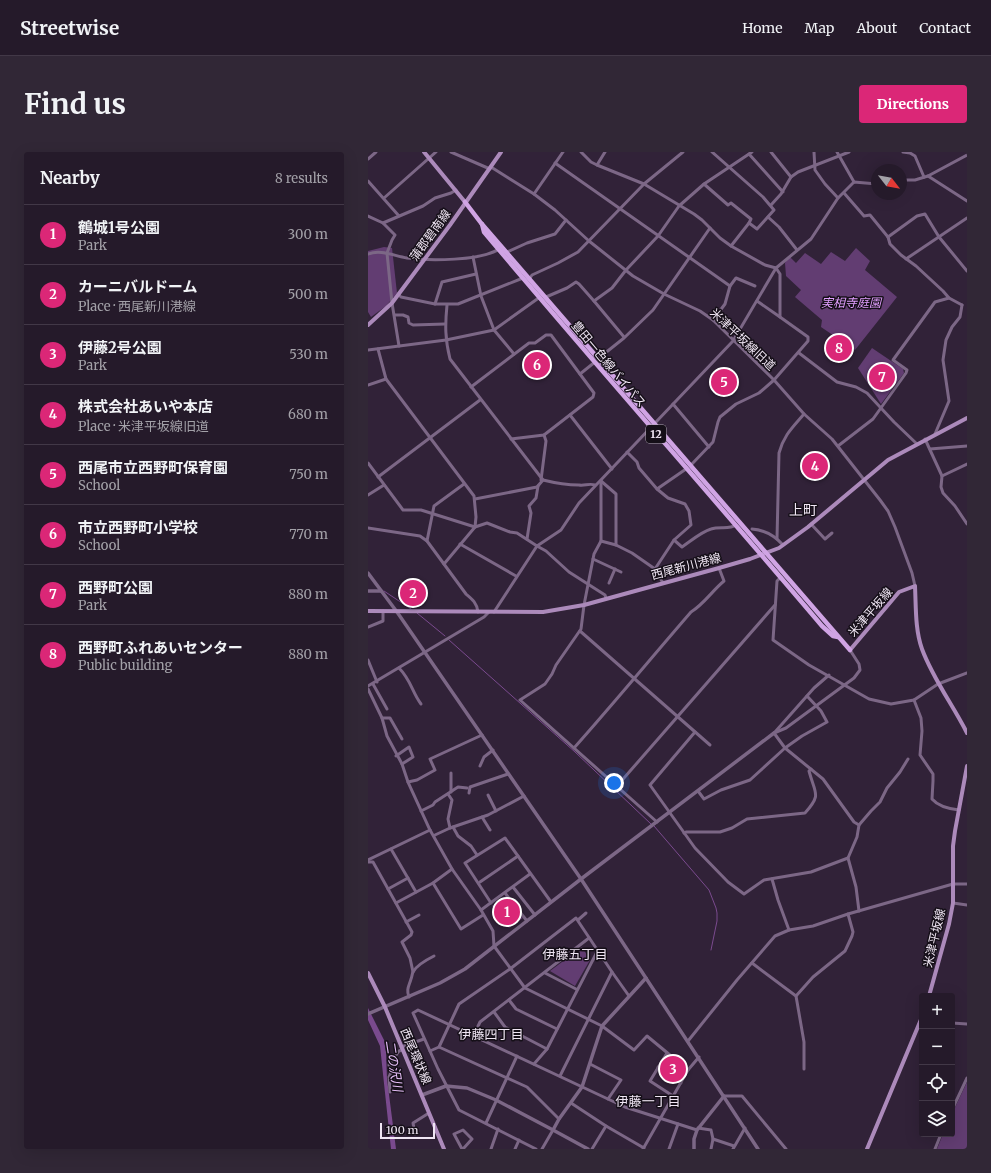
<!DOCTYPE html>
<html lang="en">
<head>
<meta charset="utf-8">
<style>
	:root { --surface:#251a2a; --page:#312736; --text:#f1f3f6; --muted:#a3a1a8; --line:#423847; --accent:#db2777 }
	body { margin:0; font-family:Merriweather,"Noto Sans JP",serif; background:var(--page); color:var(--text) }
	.controls { position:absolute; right:12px; bottom:12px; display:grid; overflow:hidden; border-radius:4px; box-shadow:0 4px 16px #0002 }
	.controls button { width:36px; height:36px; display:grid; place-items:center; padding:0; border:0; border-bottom:1px solid var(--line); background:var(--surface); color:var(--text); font:20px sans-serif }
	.compass { position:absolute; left:503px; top:12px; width:36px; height:36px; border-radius:50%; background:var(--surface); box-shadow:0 4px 16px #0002; rotate:121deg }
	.scale { position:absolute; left:12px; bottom:10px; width:55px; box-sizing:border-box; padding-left:4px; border:2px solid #f0e6f4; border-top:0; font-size:11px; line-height:14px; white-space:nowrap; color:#f0e6f4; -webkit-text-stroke:3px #150f18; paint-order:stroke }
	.you { position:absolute; left:246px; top:631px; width:14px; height:14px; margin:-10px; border:3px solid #fff; border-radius:50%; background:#1a73e8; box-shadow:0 0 0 6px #1a73e833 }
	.badge { display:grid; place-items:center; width:26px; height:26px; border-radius:50%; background:var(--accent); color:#fff; font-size:13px; font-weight:700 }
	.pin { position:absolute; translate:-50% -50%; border:2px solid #fff; box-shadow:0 1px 4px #0006 }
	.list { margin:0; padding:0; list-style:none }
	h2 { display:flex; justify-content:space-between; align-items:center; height:52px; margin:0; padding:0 16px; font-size:17px }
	h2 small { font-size:13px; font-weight:400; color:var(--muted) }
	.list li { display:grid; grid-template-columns:26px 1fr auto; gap:12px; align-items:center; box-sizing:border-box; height:60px; padding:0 16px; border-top:1px solid var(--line) }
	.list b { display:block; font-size:15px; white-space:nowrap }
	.list p { margin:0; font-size:13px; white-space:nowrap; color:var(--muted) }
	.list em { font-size:13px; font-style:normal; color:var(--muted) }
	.icon { flex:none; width:22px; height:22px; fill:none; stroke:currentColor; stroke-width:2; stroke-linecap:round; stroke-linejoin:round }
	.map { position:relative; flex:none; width:599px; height:997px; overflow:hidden; border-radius:4px }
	header { display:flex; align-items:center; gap:24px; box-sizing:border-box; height:56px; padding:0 20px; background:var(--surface); border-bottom:1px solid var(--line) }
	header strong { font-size:19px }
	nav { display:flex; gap:22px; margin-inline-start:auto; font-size:14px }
	.intro { display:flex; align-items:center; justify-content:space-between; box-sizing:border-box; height:96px; padding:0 24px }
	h1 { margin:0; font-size:28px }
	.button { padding:10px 18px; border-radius:4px; background:var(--accent); color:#fff; font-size:14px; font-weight:700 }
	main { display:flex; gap:24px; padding:0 24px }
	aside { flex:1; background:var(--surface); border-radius:4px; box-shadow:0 4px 16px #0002 }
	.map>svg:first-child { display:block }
	.green { fill:#623d72 }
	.water { fill:#7a4a8e }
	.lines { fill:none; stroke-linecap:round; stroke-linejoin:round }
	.stream { stroke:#7a4a8e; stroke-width:1 }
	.minor { stroke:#7c6786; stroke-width:3 }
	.tertiary { stroke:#7c6786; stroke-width:3.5 }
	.secondary { stroke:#ac8abb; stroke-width:4 }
	.primary { stroke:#d0a4e4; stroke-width:4.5 }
	.labels { text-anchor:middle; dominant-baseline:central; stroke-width:3; stroke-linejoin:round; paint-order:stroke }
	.shield { fill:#150f18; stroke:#aea6b2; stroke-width:1 }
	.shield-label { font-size:11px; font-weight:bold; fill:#f0e6f4 }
	.street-label { font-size:12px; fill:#f0e6f4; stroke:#150f18 }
	.park-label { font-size:12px; font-style:italic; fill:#e29fff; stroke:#150f18 }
	.neighbourhood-label { font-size:13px; fill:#f0e6f4; stroke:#150f18 }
	.water-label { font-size:13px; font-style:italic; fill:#e5bef7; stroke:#150f18 }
	.quarter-label { font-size:14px; fill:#f0e6f4; stroke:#150f18 }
</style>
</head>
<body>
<header>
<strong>Streetwise</strong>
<nav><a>Home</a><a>Map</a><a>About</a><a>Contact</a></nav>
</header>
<div class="intro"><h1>Find us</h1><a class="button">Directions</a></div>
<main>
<aside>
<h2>Nearby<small>8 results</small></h2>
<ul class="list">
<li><span class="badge">1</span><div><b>鶴城1号公園</b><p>Park</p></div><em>300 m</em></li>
<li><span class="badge">2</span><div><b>カーニバルドーム</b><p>Place · 西尾新川港線</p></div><em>500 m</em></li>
<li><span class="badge">3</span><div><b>伊藤2号公園</b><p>Park</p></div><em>530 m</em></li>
<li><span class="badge">4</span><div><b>株式会社あいや本店</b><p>Place · 米津平坂線旧道</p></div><em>680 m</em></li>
<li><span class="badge">5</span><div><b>西尾市立西野町保育園</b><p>School</p></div><em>750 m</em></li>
<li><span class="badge">6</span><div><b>市立西野町小学校</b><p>School</p></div><em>770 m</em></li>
<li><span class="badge">7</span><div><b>西野町公園</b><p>Park</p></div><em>880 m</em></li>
<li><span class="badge">8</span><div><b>西野町ふれあいセンター</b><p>Public building</p></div><em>880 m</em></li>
</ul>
</aside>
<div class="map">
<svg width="599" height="997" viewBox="0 0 599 997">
	<rect width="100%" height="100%" fill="#312238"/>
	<g class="green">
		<polygon points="16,95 24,96 29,141 18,154 3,165 0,160 0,99"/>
		<polygon points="488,96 502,109 497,118 529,145 487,198 453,175 454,168 427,145 433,138 418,124 417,111 421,104 428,111 437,101 453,112 463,100 477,109"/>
		<polygon points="504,196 535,217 536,221 513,252 490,216"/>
		<polygon points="138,744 155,766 141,776 124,754"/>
		<polygon points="214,795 222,808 207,834 182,819"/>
		<polygon points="300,904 317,919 312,928 293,915"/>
		<polygon points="599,930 599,997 569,997 575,982 584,982 584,962"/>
	</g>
	<polygon class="water" points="0,856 16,888 18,900 19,927 28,997 23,997 12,894 0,868"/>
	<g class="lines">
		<g class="stream">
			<polyline points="16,439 43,457"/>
			<polyline points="49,461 77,484"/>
			<polyline points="81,488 207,600 283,672"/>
			<polyline points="286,674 341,738 348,756 349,761 349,769 343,798"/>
		</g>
		<g class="minor">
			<polyline points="83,0 122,17"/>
			<polyline points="213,0 223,10 229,13 276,32 326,62 334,68 352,86 363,94 397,113 408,116 412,122 412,165 440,185 440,189 406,228 391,241 368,252 352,265 350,270 345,290 323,313"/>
			<polyline points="344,0 395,45 406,58 389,77 381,71 363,94"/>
			<polyline points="403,0 423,25"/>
			<polyline points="446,0 447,18 457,32 470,46"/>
			<polyline points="469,0 486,30"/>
			<polyline points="535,0 542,1 547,4 556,25"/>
			<polyline points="381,2 415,40"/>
			<polyline points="0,7 8,0"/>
			<polyline points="187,11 362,134"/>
			<polyline points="229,13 237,0"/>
			<polyline points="123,15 166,42 187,58 221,89 265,124 296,142 332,159 345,168 406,228 436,262 464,287 512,348 520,359 527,375 544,421 547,434"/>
			<polyline points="560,24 599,49"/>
			<polyline points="533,28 547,28 560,24 599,3"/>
			<polyline points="0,29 31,64"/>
			<polyline points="336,32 360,53 363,51 383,67 381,71"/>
			<polyline points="476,41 496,64 502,63 520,85 522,92 533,103 548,114 575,139 581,146 594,153"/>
			<polyline points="166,42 195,0"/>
			<polyline points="16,46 68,0"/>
			<polyline points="403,53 413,42 423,25 430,20 481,0"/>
			<polyline points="0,64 15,71 27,83 24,88 19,101 24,151 31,194"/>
			<polyline points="400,65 411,75 429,98"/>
			<polyline points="15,71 55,54 67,46 83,41 88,38"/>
			<polyline points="520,85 549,64 557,62 571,85 599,119"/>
			<polyline points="139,100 159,91 187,82 198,68"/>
			<path d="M0,102c13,-5 26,2 39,4 22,3 74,3 92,-9"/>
			<polyline points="105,105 113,144 126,178 146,202"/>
			<polyline points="538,107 599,66"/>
			<polyline points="162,126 164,123 190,111 210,100 276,32 315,0"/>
			<polyline points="31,143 33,145 67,152 90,152 155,126"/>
			<polyline points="178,145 199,136 208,130 211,132 226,149 244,136 258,118 290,84 311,54 336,32 384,0"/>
			<polyline points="226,149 256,185"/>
			<polyline points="389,149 412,165"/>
			<polyline points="67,152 74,130 108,122"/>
			<path d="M79,153c-2,20 -2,34 3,54l93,121 -6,7 -62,12"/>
			<polyline points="27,163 35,163 40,165 41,171 45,173 77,172"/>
			<polyline points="345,168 357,152 362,134 368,126 387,134"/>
			<polyline points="10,197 18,227 106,344 108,365 107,375"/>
			<polyline points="0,198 78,188 126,178 172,145"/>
			<polyline points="431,201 469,230 488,235 499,241 526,270 549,292"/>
			<polyline points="231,206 256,186 285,158 342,76"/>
			<polyline points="212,222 227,210"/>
			<polyline points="0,233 18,227"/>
			<polyline points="103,235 161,191 167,191 178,183 183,183 226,241 225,245 176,283 143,287"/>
			<polyline points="305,252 341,295"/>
			<polyline points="202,263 244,317"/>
			<polyline points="567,282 581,249 575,208 578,188 584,175 592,165 594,153"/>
			<polyline points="557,287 574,324 573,335 575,341 587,354 599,372"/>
			<polyline points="470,294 505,267 538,221 539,218 525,208 567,150 581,146"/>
			<polyline points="562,297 599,294"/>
			<polyline points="259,300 269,310 271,316 289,337 300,346 317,352 321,359 323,373 306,388 287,417"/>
			<polyline points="0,311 35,358 53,358 107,375"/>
			<polyline points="574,324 599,312"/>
			<polyline points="10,325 112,248"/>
			<polyline points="173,328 178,289 176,283"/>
			<path d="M175,328c12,3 23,5 36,5 6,1 10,-2 16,0"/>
			<polyline points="233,329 233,389 226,402 216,453 213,477 188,513 184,522 177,532 152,548 289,670"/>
			<polyline points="233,329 248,342 248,393"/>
			<polyline points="289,337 318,317"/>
			<polyline points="0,343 16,333"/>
			<polyline points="443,372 457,387 464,381"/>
			<path d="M0,376l52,8 7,5 39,53c6,5 11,9 12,18"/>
			<path d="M384,377c13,1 22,6 31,16"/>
			<polyline points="159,387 163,361 161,354 168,346 170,334"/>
			<path d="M409,387l2,-86c5,-18 13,-25 25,-39"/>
			<path d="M306,388l8,7c9,-6 19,-15 29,-18 9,-3 18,1 25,-4"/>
			<polyline points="59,389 66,354 96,332"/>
			<polyline points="233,389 248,393 264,401 287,417 295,431"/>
			<polyline points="92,392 148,424"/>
			<polyline points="225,407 253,420"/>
			<polyline points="76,412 107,375 119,371 142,380 149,381 169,394 178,399 201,420 237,443 238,446"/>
			<polyline points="413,425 409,429 405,488 441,513 501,547 523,552 546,548 570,532 599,521"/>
			<polyline points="241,431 247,417"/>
			<polyline points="126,460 169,394 193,378 211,351 365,189 408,116 443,87 470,46 486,30 509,32"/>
			<polyline points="0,475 15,469 15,459"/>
			<polyline points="212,479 342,593"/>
			<polyline points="0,508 9,530"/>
			<path d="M31,516c12,12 13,24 22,36"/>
			<polyline points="5,532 19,557"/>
			<polyline points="0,534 116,465 121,460"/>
			<polyline points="0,537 14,566 19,584 34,612 40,630 62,678 84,717 113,758 125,779 126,794 157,836 234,874 266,898 279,884 320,918"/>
			<path d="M546,548l7,18 1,13 -2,24 13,19v7l-1,18c6,7 18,10 27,11"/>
			<polyline points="14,566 22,566 34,587"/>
			<polyline points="327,580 282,633 327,696 360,730 376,742 396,728 443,720 480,706"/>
			<polyline points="407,580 446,536 461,523"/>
			<polyline points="406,581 417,596 455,627 486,670 491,673 489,685 480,706 488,735 491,759"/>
			<polyline points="406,581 418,576 486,526 492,518 491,512 482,498"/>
			<path d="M206,596c40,-45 78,-91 117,-136 13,-8 21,-21 33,-31l-5,-13"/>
			<polyline points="28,604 41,595 45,605 34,612"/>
			<polyline points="112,614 116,605 125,598"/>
			<polyline points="40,630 49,628 67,618 62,607 114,583"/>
			<polyline points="249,634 407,453"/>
			<polyline points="330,639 336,647 353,638 382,628 417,596 434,584 459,570 453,559 439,544"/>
			<polyline points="83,640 83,621"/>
			<polyline points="101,641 102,635 140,622"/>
			<polyline points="80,642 84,648 80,667 82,676"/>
			<polyline points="120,643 128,659"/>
			<polyline points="53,659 65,653 67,650 90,635 99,636"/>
			<polyline points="114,665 122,678"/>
			<polyline points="491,673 503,659 512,650 519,636 532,620 540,607"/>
			<polyline points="85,675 90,684 103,694 109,703"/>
			<path d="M316,681l2,-1h34l12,-4 15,-9 58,-6c17,-19 10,-19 4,-42l2,-2"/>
			<polyline points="67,683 82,676 120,663 156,644"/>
			<polyline points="23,697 48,740"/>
			<polyline points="0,708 62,678"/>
			<polyline points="0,710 5,710 44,780 43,783 34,790 42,806 45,820"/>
			<polyline points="404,727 410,748 421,778"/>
			<polyline points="112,730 150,704"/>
			<polyline points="65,731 93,777 115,763"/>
			<polyline points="145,735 167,763"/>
			<polyline points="20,737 40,726"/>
			<polyline points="137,741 159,769"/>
			<polyline points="28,751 65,731 84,717"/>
			<polyline points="123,751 97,711 137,686 183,750"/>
			<polyline points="585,751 599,753"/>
			<polyline points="113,758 162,722"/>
			<polyline points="210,768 218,761"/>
			<polyline points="38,770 51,763"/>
			<polyline points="384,811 428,844 436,890 436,917"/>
			<polyline points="177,821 208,837"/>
			<polyline points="428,844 445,825 477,799 484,784 485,780 480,762"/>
			<path d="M41,845c-3,-8 0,-11 2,-18 1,-2 1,-5 2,-7 3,-6 15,-13 21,-16"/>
			<polyline points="141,848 148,857 189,877"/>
			<polyline points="126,860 137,875 179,897"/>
			<polyline points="584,871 599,872"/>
			<polyline points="106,883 112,870 221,786"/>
			<polyline points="320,889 369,828 407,784 421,778 445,774 480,762 585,732 599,732"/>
			<polyline points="33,895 56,887"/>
			<polyline points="71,895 159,935 191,967"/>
			<polyline points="62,899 71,895 91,852 142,817 208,766 244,820 261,844"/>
			<polyline points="299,901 282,929 305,944"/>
			<polyline points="166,912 179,897 230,798"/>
			<polyline points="222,912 253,928 240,947"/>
			<polyline points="290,915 313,931"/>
			<polyline points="192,924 244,820"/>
			<polyline points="22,940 21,925 24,918 21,913 31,899 34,898"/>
			<polyline points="356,944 374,944 418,997"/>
			<polyline points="203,951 238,974 276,996"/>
			<polyline points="584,958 599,926"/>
			<polyline points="118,971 149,904"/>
			<polyline points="330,976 343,978 345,987"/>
			<polyline points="47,982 45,971 61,961"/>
			<polyline points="94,997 86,982 95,978 104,987 95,997"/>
			<polyline points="123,997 130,977"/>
			<polyline points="147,997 151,988"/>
			<polyline points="168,997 91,958 70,917 45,861 50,858 257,955 329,978"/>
			<polyline points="174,997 185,978"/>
			<polyline points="224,997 238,974"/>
			<polyline points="275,997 320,918 331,905"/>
			<polyline points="301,997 310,972"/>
			<polyline points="343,997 345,987 366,994"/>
			<polyline points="365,997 377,976"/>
			<polyline points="567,997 573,982"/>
		</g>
		<g class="tertiary">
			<polyline points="0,421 29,460 213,727 390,997"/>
			<polyline points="0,439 13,439"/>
			<polyline points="0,862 72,831 97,817 213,727 406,581"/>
			<polyline points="54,943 78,934 99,936 128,948 185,978 220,997"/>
			<polyline points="185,978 191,967 214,935 234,874 278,826"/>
			<polyline points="326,997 326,987 329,978 356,944"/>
		</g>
		<g class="secondary">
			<polyline points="56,0 97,50"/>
			<polyline points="0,173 24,151 82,73 133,0"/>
			<polyline points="0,459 175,460 216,453 351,416 382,407 411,396 440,375 520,308 599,266"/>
			<path d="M482,498l49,-58 16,-6c1,20 0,44 7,63 11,30 31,56 45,84"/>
			<polyline points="0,821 17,855 76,997"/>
			<polyline points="561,844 581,772 585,751 585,694 587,679 599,614"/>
			<polyline points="499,997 554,865"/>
		</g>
		<g class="primary">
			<polyline points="97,50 113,71 482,498"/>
			<path d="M114,72l2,8c111,132 226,262 338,394l11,10 5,1"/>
		</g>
	</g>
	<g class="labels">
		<rect class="shield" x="278" y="273" width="20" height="18" rx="3"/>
		<g class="shield-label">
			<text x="288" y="282">12</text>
		</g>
		<g class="street-label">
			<text transform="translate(62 83) rotate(-54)">蒲郡碧南線</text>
			<text transform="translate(375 187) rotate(43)">米津平坂線旧道</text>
			<text transform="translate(241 212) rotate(50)">豊田一色線バイパス</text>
			<text transform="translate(318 414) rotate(-15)">西尾新川港線</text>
			<text transform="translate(502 460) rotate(-49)">米津平坂線</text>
			<text transform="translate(566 786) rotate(-77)">米津平坂線</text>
			<text transform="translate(48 904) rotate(67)">西尾環状線</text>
		</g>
		<g class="park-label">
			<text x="483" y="150">実相寺庭園</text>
		</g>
		<g class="neighbourhood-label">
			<text x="207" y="802">伊藤五丁目</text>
			<text x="123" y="882">伊藤四丁目</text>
			<text x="280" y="949">伊藤一丁目</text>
		</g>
		<g class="water-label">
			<text transform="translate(26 914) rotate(81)">二の沢川</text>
		</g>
		<g class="quarter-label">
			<text x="435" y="358">上町</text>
		</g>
	</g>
</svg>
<div class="controls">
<button>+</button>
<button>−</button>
<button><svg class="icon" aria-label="locate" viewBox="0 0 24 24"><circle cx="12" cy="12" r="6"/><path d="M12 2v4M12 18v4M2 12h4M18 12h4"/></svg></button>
<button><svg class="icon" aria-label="layers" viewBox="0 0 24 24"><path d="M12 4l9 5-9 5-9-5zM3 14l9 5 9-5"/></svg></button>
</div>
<svg class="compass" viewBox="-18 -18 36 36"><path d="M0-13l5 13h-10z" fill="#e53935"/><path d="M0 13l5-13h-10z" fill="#a3a1a8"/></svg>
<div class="scale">100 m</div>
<div class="you"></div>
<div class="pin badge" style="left:139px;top:760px">1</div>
<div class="pin badge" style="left:45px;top:441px">2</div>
<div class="pin badge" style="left:305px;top:917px">3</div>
<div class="pin badge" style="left:447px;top:314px">4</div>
<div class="pin badge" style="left:356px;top:230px">5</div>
<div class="pin badge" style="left:169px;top:213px">6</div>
<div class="pin badge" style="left:514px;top:225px">7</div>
<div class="pin badge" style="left:471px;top:196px">8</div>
</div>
</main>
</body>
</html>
